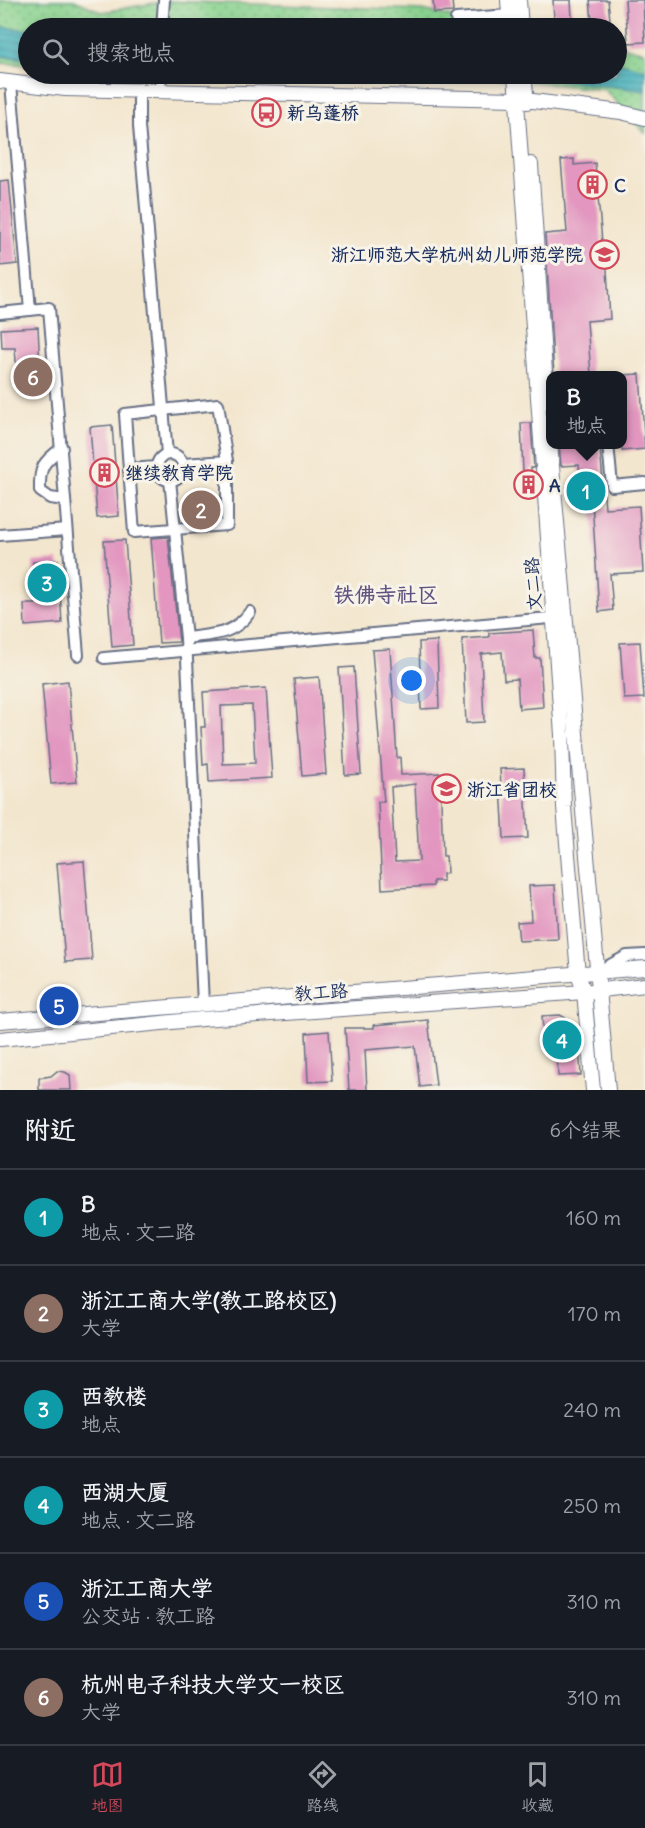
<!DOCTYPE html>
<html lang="zh">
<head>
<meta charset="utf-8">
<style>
	:root { --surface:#171b24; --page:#20242c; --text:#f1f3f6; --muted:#9ea1a6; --line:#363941; --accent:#d1495b }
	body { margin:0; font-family:Delius,"LXGW WenKai TC",sans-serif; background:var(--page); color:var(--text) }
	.you { position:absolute; left:412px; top:681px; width:21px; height:21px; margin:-15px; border:4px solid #fff; border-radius:50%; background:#1a73e8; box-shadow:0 0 0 9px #1a73e833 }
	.badge { display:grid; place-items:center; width:39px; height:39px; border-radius:50%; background:var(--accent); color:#fff; font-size:20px; font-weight:700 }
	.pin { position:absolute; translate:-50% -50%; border:3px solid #fff; box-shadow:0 2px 6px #0006 }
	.popup { position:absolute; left:546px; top:371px; width:81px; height:78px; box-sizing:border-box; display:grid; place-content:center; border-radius:12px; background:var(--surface); filter:drop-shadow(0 2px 4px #0005); font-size:20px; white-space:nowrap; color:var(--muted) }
	.popup b { font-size:22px; color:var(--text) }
	.popup::after { content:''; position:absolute; left:50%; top:100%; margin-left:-12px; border:12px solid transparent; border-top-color:var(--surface) }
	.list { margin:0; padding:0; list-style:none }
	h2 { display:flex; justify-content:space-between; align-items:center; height:78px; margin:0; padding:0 24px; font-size:26px }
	h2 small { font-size:20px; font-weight:400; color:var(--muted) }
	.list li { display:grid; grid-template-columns:39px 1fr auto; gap:18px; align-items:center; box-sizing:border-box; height:96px; padding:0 24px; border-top:2px solid var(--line) }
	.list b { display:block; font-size:22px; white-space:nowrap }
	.list p { margin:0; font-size:20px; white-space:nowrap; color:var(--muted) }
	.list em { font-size:20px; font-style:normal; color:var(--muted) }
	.icon { flex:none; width:33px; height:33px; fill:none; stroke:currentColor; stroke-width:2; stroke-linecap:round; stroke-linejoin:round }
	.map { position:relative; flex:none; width:645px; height:1090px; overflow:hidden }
	.search { position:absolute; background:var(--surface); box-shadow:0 3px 9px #0003; left:18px; right:18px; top:18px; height:66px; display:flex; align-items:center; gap:15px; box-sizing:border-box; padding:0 21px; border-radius:33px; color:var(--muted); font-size:22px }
	.sheet { height:654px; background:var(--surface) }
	nav { display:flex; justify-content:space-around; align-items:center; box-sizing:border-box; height:84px; border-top:2px solid var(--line); background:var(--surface); font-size:16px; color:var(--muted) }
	nav a { display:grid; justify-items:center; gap:3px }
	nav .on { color:var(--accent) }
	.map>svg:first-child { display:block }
	.grass { fill:url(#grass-dots); stroke:#528076; stroke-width:1.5 }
	.water { fill:url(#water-rules); stroke:#2c6e8c; stroke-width:1.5 }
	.building { fill:#e296c0; fill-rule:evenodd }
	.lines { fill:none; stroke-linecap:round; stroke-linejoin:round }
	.minor-casing { stroke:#676f85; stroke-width:14 }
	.major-casing { stroke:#676f85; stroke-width:16 }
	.minor { stroke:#fff; stroke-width:10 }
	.major { stroke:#fff; stroke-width:14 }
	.labels { text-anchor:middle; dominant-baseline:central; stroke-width:6; stroke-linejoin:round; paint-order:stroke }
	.poi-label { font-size:18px; font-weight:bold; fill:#1b2f5e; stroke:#f7f3e8; text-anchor:start }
	.street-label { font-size:18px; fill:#1b2f5e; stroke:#f7f3e8 }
	.quarter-label { font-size:21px; font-weight:bold; fill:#615380; stroke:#f7f3e8 }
</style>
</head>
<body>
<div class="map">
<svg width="645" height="1090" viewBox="0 0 645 1090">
	<defs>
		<pattern id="grass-dots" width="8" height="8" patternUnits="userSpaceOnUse" patternTransform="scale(1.5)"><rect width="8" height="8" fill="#89d28f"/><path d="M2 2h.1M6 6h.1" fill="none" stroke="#6fab78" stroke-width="1.8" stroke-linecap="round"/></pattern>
		<pattern id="water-rules" width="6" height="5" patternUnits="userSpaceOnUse" patternTransform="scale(1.5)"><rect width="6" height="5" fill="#3eaeb9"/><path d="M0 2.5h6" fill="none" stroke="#338e9a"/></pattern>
	</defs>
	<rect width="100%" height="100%" fill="#f7f3e8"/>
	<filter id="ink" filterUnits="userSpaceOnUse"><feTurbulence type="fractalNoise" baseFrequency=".0167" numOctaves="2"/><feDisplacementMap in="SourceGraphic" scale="12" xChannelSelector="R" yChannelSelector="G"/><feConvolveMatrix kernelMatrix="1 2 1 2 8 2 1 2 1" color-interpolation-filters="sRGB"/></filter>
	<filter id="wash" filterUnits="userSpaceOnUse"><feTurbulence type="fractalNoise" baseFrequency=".008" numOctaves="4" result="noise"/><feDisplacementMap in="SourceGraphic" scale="24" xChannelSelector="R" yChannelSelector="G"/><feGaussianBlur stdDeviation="1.35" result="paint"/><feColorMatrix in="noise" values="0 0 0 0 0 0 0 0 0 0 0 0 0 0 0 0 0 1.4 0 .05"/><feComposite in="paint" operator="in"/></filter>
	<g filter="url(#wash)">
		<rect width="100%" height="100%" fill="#f3e6ce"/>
		<g class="grass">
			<polygon points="0,0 74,0 102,12 167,1 423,10 496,28 28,28 28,65 0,63"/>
			<polygon points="617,45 645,52 645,133 605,90 508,79 330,74 616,74"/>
		</g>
		<g class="water">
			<polygon points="0,27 28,30 28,59 0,56"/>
			<polygon points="617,62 645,69 645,91 516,74 616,74"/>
		</g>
		<g id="blocks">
			<g class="building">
				<polygon points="433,0 452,0 453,12 434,13"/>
				<polygon points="553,0 571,0 572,18 554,20"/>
				<polygon points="590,0 608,0 610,20 592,22"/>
				<polygon points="625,0 643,0 645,42 628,43"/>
				<polygon points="574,159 574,165 595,163 603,253 606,253 610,319 587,321 591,375 554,375 545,234 567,232 561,160"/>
				<polygon points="9,180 17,264 0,266 0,181"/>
				<polygon points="38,327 41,387 18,388 15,348 2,348 1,329"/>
				<polygon points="640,374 645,449 622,451 622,375"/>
				<polygon points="521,423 531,423 534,468 531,468 532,497 524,497"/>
				<polygon points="112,425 119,516 97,518 90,427"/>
				<polygon points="559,444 586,444 586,448 600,447 605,508 639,506 643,572 610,574 613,610 599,612 592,501 582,502 579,465 561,466"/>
				<polygon points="168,537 179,642 159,643 151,538"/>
				<polygon points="125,540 133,645 112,647 104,541"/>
				<polygon points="58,560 62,623 25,626 24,604 36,604 33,562"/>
				<polygon points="533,630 535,658 540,658 543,707 519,709 517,679 504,680 502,652 481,654 484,722 466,723 462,639 489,637 489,633"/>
				<polygon points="437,641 439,708 421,709 419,642"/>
				<polygon points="640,642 644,698 624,699 620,643"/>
				<path d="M390,649l7,109 3,-1 1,18 39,-2 3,83h3l1,17 -4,1v7h-10v5l-51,3 -4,-87h6l-12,-152zM415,784l4,77 -24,1 -4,-75z"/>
				<polygon points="354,667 361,774 345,775 339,668"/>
				<polygon points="319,677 326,774 302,776 294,679"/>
				<polygon points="68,681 77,782 51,784 42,684"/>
				<path d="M266,688l6,90 -63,4 -1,-18 -5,1 -2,-38h4l-2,-35zM252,705l3,58 -32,1 -2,-58z"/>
				<polygon points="524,768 528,838 504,839 500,769"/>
				<polygon points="84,861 92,960 65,962 57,863"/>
				<polygon points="555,885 558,939 519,941 517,922 531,921 529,886"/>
				<polygon points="560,1015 573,1022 578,1030 581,1075 558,1076 557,1049 544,1049 542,1016"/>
				<polygon points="428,1020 436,1085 420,1087 415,1046 365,1050 367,1090 349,1090 345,1028 374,1028 374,1025"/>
				<polygon points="329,1031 332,1081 308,1082 306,1033"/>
				<polygon points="57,1071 65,1072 70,1075 71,1090 39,1090 39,1078 51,1076"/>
			</g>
		</g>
	</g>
	<g filter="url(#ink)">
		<use href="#blocks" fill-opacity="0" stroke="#676f85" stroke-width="1.5"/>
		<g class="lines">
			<defs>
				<g id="minor">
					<polyline points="456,19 509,15"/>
					<polyline points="162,28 164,0"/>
					<polyline points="11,83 30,310"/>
					<polyline points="139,90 139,126 167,454"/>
					<polyline points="160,90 161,74"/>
					<polyline points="0,313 49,308 78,655"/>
					<polyline points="548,421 550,421"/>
					<polyline points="608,444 612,486 645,483"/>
					<path d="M62,448c-19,14 -23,19 -22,43l10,7 15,2"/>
					<circle cx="170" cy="467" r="13"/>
					<polyline points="157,467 129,469 134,532 227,525 227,461"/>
					<polyline points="129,469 125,414 218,404 227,461 183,464"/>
					<polyline points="170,480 186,638 203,1004"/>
					<polyline points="0,535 67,530"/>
					<path d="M186,638c27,-4 47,-2 64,-26"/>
					<polyline points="104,658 561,617"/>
					<polyline points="601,970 627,956 645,955"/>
				</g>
				<g id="major">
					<polyline points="508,0 510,28"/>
					<polyline points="519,0 521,28"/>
					<polyline points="515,74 562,735 564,807 578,974 584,992 593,1090"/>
					<polyline points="524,74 527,102"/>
					<polyline points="0,81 65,89 517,99 621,112 645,118"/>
					<polyline points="531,164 547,402"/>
					<polyline points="550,444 608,1090"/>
					<polyline points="0,1021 645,968"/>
					<polyline points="0,1039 202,1019 584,992 645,985"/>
				</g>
			</defs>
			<use href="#minor" class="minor-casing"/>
			<use href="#major" class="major-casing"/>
			<use href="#minor" class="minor"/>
			<use href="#major" class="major"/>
		</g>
	</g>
	<defs>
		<symbol id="bus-ring" viewBox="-11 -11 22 22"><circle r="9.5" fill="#f7f3e8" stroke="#d1495b" stroke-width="1.5"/><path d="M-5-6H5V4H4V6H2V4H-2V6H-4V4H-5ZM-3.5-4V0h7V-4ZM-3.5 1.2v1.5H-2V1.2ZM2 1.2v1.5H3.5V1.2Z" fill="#d1495b"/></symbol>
		<symbol id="building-ring" viewBox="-11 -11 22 22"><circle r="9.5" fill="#f7f3e8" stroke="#d1495b" stroke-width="1.5"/><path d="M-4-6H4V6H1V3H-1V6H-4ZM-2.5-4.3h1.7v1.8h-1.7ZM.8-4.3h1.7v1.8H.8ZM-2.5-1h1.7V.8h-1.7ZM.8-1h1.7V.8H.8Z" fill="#d1495b"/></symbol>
		<symbol id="university-ring" viewBox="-11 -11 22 22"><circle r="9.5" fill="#f7f3e8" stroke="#d1495b" stroke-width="1.5"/><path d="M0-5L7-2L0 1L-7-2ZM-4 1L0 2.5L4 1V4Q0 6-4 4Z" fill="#d1495b"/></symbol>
		<symbol id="school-ring" viewBox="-11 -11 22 22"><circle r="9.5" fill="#f7f3e8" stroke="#d1495b" stroke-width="1.5"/><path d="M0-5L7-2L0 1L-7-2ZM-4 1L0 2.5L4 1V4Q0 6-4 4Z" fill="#d1495b"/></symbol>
	</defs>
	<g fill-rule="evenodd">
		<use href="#bus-ring" x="250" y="96" width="33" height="33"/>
		<use href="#building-ring" x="576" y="168" width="33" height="33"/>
		<use href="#university-ring" x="588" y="238" width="33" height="33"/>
		<use href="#building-ring" x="88" y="456" width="33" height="33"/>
		<use href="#building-ring" x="512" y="468" width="33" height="33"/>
		<use href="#school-ring" x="430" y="772" width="33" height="33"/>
	</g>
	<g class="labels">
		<g class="poi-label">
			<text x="287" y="112">新乌蓬桥</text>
			<text x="614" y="185">C</text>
			<text x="583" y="254" text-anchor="end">浙江师范大学杭州幼儿师范学院</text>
			<text x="125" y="472">继续教育学院</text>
			<text x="549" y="485">A</text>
			<text x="467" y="789">浙江省团校</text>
		</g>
		<g class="street-label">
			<text transform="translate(533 584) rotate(-94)">文二路</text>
			<text transform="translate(321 992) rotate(-4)">教工路</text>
		</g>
		<g class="quarter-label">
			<text x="386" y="594">铁佛寺社区</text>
		</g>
	</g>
</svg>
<div class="you"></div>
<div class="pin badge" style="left:586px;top:491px;background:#0f9aa8">1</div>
<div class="popup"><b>B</b>地点</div>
<div class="pin badge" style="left:201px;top:510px;background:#8d6e63">2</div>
<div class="pin badge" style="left:47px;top:583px;background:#0f9aa8">3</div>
<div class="pin badge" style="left:562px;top:1040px;background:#0f9aa8">4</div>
<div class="pin badge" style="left:59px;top:1006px;background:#1a4fb4">5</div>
<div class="pin badge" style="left:33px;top:377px;background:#8d6e63">6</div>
<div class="search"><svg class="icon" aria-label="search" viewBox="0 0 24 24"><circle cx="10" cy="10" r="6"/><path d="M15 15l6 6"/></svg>搜索地点</div>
</div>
<section class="sheet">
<h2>附近<small>6个结果</small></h2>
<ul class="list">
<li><span class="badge" style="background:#0f9aa8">1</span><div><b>B</b><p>地点 · 文二路</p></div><em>160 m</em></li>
<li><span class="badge" style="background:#8d6e63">2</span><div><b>浙江工商大学(教工路校区)</b><p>大学</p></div><em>170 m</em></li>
<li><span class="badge" style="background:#0f9aa8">3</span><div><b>西教楼</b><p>地点</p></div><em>240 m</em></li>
<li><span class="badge" style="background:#0f9aa8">4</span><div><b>西湖大厦</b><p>地点 · 文二路</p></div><em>250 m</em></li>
<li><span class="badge" style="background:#1a4fb4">5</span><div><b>浙江工商大学</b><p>公交站 · 教工路</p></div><em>310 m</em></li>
<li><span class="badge" style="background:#8d6e63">6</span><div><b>杭州电子科技大学文一校区</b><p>大学</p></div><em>310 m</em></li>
</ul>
</section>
<nav>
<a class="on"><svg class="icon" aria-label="map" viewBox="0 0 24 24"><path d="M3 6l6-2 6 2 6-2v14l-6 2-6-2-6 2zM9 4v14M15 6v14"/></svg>地图</a>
<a><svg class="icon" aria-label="directions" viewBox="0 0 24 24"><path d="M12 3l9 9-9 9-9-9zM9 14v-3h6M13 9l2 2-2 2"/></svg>路线</a>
<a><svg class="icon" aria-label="saved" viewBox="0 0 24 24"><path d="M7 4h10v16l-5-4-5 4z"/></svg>收藏</a>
</nav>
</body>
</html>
